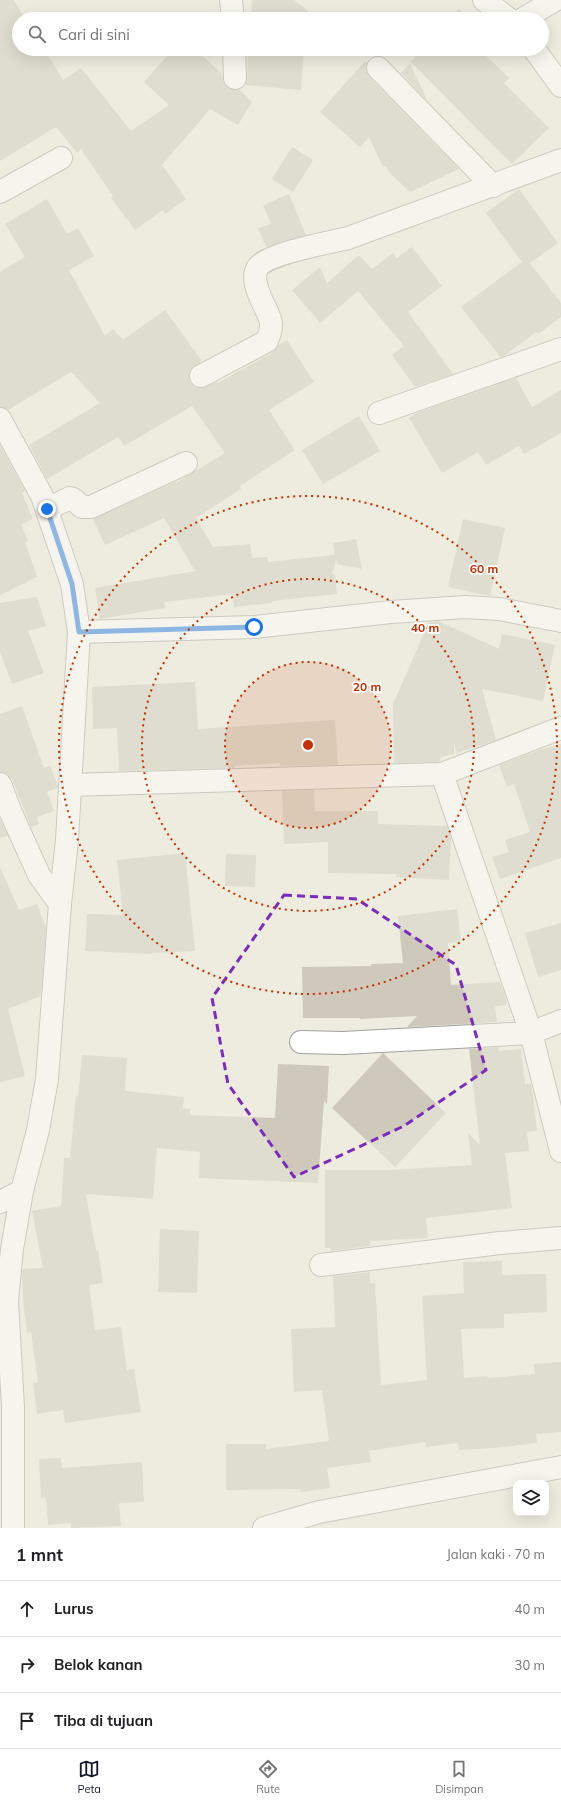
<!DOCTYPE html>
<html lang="id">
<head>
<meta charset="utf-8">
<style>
	:root { --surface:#fff; --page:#f6f6f6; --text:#202124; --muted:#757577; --line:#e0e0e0; --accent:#111827 }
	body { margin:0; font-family:Mulish,sans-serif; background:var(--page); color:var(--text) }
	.controls { position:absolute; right:12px; bottom:12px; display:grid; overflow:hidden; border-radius:8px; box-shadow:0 4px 16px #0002 }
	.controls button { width:36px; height:36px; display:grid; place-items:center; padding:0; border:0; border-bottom:1px solid var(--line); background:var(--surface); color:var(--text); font:20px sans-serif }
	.stop { position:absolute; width:12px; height:12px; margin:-9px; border:3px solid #1a73e8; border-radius:50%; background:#fff }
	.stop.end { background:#1a73e8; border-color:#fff; box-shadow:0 1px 4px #0008 }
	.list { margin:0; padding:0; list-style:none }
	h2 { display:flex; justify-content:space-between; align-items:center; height:52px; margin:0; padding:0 16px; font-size:17px }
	h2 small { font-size:13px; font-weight:400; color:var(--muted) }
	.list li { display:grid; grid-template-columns:26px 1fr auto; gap:12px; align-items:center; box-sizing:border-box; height:56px; padding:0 16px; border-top:1px solid var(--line) }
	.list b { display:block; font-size:15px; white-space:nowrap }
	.list em { font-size:13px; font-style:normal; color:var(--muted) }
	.icon { flex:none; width:22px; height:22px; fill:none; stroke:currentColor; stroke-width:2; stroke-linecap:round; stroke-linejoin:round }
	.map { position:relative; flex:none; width:561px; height:1528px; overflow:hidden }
	.search { position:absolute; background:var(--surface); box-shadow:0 4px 16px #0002; left:12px; right:12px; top:12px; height:44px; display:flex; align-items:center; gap:10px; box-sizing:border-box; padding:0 14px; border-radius:22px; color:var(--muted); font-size:15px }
	.sheet { height:220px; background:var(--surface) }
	nav { display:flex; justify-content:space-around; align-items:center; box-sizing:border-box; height:56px; border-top:1px solid var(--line); background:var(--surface); font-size:11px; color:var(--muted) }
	nav a { display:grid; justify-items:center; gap:2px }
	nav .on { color:var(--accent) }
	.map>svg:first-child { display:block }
	.building { fill:#cfc9bc }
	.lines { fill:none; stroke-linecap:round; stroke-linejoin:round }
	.street-casing { stroke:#a1a1a1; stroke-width:24 }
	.street { stroke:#fff; stroke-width:22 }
	.route { stroke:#1a73e8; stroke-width:5 }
	.marked { fill:none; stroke:#7b2cbf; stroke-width:3; stroke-dasharray:8 5; stroke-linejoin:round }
	.ring { fill:none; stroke:#c52f00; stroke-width:2; stroke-dasharray:2 4 }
	.centre { fill:#c52f00; stroke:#fff; stroke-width:2 }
	.ring-label { font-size:12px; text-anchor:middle; font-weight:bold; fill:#c52f00; stroke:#fff; stroke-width:3.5; stroke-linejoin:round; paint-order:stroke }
</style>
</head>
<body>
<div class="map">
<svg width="561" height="1528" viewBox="0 0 561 1528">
	<rect width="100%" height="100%" fill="#edecdf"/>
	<g class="building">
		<polygon points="0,0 14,0 25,19 19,19 19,49 44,49 63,80 81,68 131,131 169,105 144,82 173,49 195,49 222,74 224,84 229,89 239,89 252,102 238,125 210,109 162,165 186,199 165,214 163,210 135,230 111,198 113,196 81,149 77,153 56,127 0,161"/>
		<polygon points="252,0 294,0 308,11 307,19 251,19"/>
		<polygon points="459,9 470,19 450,19"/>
		<polygon points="248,49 304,49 301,90 245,85 247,78"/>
		<polygon points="423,49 479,49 509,78 504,83 549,128 512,164 411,62"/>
		<polygon points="365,61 367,63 366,71 369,77 459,169 410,192 389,172 386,166 383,167 369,137 360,147 320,112"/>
		<polygon points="410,63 427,100 401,73"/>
		<polygon points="292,147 313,160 293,192 272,179"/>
		<polygon points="519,189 558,243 530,263 561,303 561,317 538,334 536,332 504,356 500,357 461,307 522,262 486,213"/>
		<polygon points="289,194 306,235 266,247 258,228 271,224 263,205"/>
		<polygon points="47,199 67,234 78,228 94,256 69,270 105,336 113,329 123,340 165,310 202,361 191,369 189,375 190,382 195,387 201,388 217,382 218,383 273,352 279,345 287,340 314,382 269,410 295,450 240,486 241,489 196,518 213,547 250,544 252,558 267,557 268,562 335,555 333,543 356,539 362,569 337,564 336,560 332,574 335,575 337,594 272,601 272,603 234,607 233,594 164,602 165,608 100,619 95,588 195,571 164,518 105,545 93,519 175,482 176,483 225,453 192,406 124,446 118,437 47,479 29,445 100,403 71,372 8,410 0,407 0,272 25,257 5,224"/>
		<polygon points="412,247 442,286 408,312 453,374 415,387 392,355 404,346 358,291 320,323 292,290 320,267 327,283 359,255 372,269 393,253 397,258"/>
		<polygon points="516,378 532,407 561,390 561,433 524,454 519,446 486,465 478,452 442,473 409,418 417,413"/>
		<polygon points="359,416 380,451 323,484 302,450"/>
		<polygon points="0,445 25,491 22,493 33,519 21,524 28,541 25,542 37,577 0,595"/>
		<polygon points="463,519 505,528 490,596 448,587"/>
		<polygon points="37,597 46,626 28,631 44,673 12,684 0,652 0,603"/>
		<polygon points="438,621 499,649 502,634 555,645 543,701 482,689 496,740 457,753 454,743 454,754 441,757 439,762 394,763 393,704 429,622"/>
		<polygon points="195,682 198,729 335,720 338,765 280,766 280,763 235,766 235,768 119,771 117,728 93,729 92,687"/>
		<polygon points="22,706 44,768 50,766 58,786 57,788 47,792 54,811 37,817 39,824 31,827 12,779 8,774 0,772 0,714"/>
		<polygon points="561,744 561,858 500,879 492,857 509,852 505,840 530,832 514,784 507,787 499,765 539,750"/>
		<polygon points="314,790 315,811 378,811 378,824 447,826 451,838 449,880 396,877 396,874 328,873 328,842 284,844 282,791"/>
		<polygon points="0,819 8,836 0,838"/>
		<polygon points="185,853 195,951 152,953 152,954 85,951 87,914 123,915 117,860"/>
		<polygon points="226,854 256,855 255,887 225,886"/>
		<polygon points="0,867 19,910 37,904 46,928 41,996 8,1009 25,1076 0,1082"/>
		<polygon points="457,909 461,941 448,943 451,985 500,982 506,999 506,1005 495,1006 497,1022 407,1027 417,1016 360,1019 360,1018 303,1018 302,967 371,966 371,964 403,963 398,916"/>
		<polygon points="561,923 561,970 538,977 525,933"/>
		<polygon points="499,1047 499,1051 521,1049 525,1084 531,1084 532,1087 537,1131 527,1132 529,1151 505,1153 512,1208 426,1218 428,1238 370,1241 370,1246 331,1251 331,1248 325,1248 325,1170 391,1170 472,1165 468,1133 480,1145 469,1049"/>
		<polygon points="383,1053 446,1113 395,1167 332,1108"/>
		<polygon points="82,1055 127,1058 125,1091 184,1097 183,1109 190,1109 190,1115 275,1118 278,1064 329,1066 327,1104 324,1101 318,1183 199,1178 200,1152 157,1148 153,1199 86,1194 96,1251 98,1250 103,1283 89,1285 95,1330 121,1327 127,1370 134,1369 141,1412 65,1423 63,1410 37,1414 33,1383 38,1382 31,1332 27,1333 23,1299 22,1275 23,1269 43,1268 32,1211 61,1206 64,1158 70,1158 76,1096 78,1097"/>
		<polygon points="160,1229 199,1231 197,1293 158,1292"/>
		<polygon points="502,1261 502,1275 546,1274 547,1312 504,1314 504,1328 461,1329 464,1378 487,1376 488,1378 535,1374 534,1364 561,1362 561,1432 536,1434 537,1443 494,1448 459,1450 458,1443 426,1447 425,1442 369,1451 371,1462 327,1468 330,1488 301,1492 300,1489 226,1490 226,1444 266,1444 266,1449 329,1441 322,1390 294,1392 291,1329 335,1327 333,1276 370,1272 370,1283 375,1283 381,1385 427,1380 422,1296 464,1293 463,1262"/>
		<polygon points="61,1458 62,1468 142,1462 144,1502 119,1503 121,1526 71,1528 71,1523 48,1525 46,1498 41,1498 39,1459"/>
	</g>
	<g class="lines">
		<defs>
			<g id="street">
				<polyline points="231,0 233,19"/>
				<polyline points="484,0 509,19"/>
				<polyline points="523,19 555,0"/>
				<polyline points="234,49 235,78"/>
				<polyline points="534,49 561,86"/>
				<polyline points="378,68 493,186"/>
				<polyline points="0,192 61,158"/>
				<path d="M201,376l66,-35c8,-19 3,-22 -5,-40 -4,-9 -10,-23 -5,-32 6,-15 75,-27 91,-31l213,-78"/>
				<polyline points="379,413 561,349"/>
				<polyline points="0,419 42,496 72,584 79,632 67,840 60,904 47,1079 38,1130 22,1191 12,1249 7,1301 13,1407 13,1528"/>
				<polyline points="47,509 70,498 73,499 82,507 91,507 186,463"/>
				<polyline points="79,632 254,627 391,612 465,607 499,609 561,621"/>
				<polyline points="442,774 531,1033 561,1151"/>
				<polyline points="0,784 11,813 39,875 60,904"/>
				<polyline points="71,785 442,774 561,728"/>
				<polyline points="301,1042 343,1043 531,1033 561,1021"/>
				<polyline points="0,1202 22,1191"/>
				<polyline points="321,1265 500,1243 561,1238"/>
				<polyline points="264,1528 319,1512 561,1467"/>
			</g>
		</defs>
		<use href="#street" class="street-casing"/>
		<use href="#street" class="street"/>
	</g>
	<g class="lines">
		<polyline class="route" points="47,509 72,584 79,632 254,627"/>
	</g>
	<path d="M0 0H561V1528H0ZM284,895l73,4 99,66 30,105 -82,56 -110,51 -66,-93 -16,-86z" fill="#edecdf" fill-opacity=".55" fill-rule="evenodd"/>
	<path class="marked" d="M284,895l73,4 99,66 30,105 -82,56 -110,51 -66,-93 -16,-86z"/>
	<circle cx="308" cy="745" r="83" fill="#c52f00" fill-opacity=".12"/>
	<g class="ring">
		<circle cx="308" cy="745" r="83"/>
		<circle cx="308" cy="745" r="166"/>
		<circle cx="308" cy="745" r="249"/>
	</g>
	<circle cx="308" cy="745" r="6" class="centre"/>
	<g class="ring-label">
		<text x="484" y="573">60 m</text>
		<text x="425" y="632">40 m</text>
		<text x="367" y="691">20 m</text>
	</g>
</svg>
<div class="controls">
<button><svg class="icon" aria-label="layers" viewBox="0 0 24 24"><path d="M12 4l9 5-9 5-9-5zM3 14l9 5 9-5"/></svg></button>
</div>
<div class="stop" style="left:254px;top:627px"></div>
<div class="stop end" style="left:47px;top:509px"></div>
<div class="search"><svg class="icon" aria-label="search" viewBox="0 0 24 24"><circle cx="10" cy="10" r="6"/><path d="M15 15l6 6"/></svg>Cari di sini</div>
</div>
<section class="sheet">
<h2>1 mnt<small>Jalan kaki · 70 m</small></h2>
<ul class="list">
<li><svg class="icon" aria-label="ahead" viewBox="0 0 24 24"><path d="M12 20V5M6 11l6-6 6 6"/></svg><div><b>Lurus</b></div><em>40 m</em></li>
<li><svg class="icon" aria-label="right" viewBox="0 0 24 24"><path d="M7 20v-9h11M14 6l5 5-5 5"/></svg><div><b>Belok kanan</b></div><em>30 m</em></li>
<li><svg class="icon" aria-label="arrive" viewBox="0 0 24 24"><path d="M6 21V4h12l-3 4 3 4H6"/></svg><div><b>Tiba di tujuan</b></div></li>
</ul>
</section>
<nav>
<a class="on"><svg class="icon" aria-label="map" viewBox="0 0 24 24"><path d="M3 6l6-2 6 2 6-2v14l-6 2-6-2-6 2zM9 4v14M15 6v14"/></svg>Peta</a>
<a><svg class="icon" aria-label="directions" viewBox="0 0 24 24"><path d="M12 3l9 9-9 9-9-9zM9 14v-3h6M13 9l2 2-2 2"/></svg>Rute</a>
<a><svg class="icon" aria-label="saved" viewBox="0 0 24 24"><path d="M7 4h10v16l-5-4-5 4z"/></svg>Disimpan</a>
</nav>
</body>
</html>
